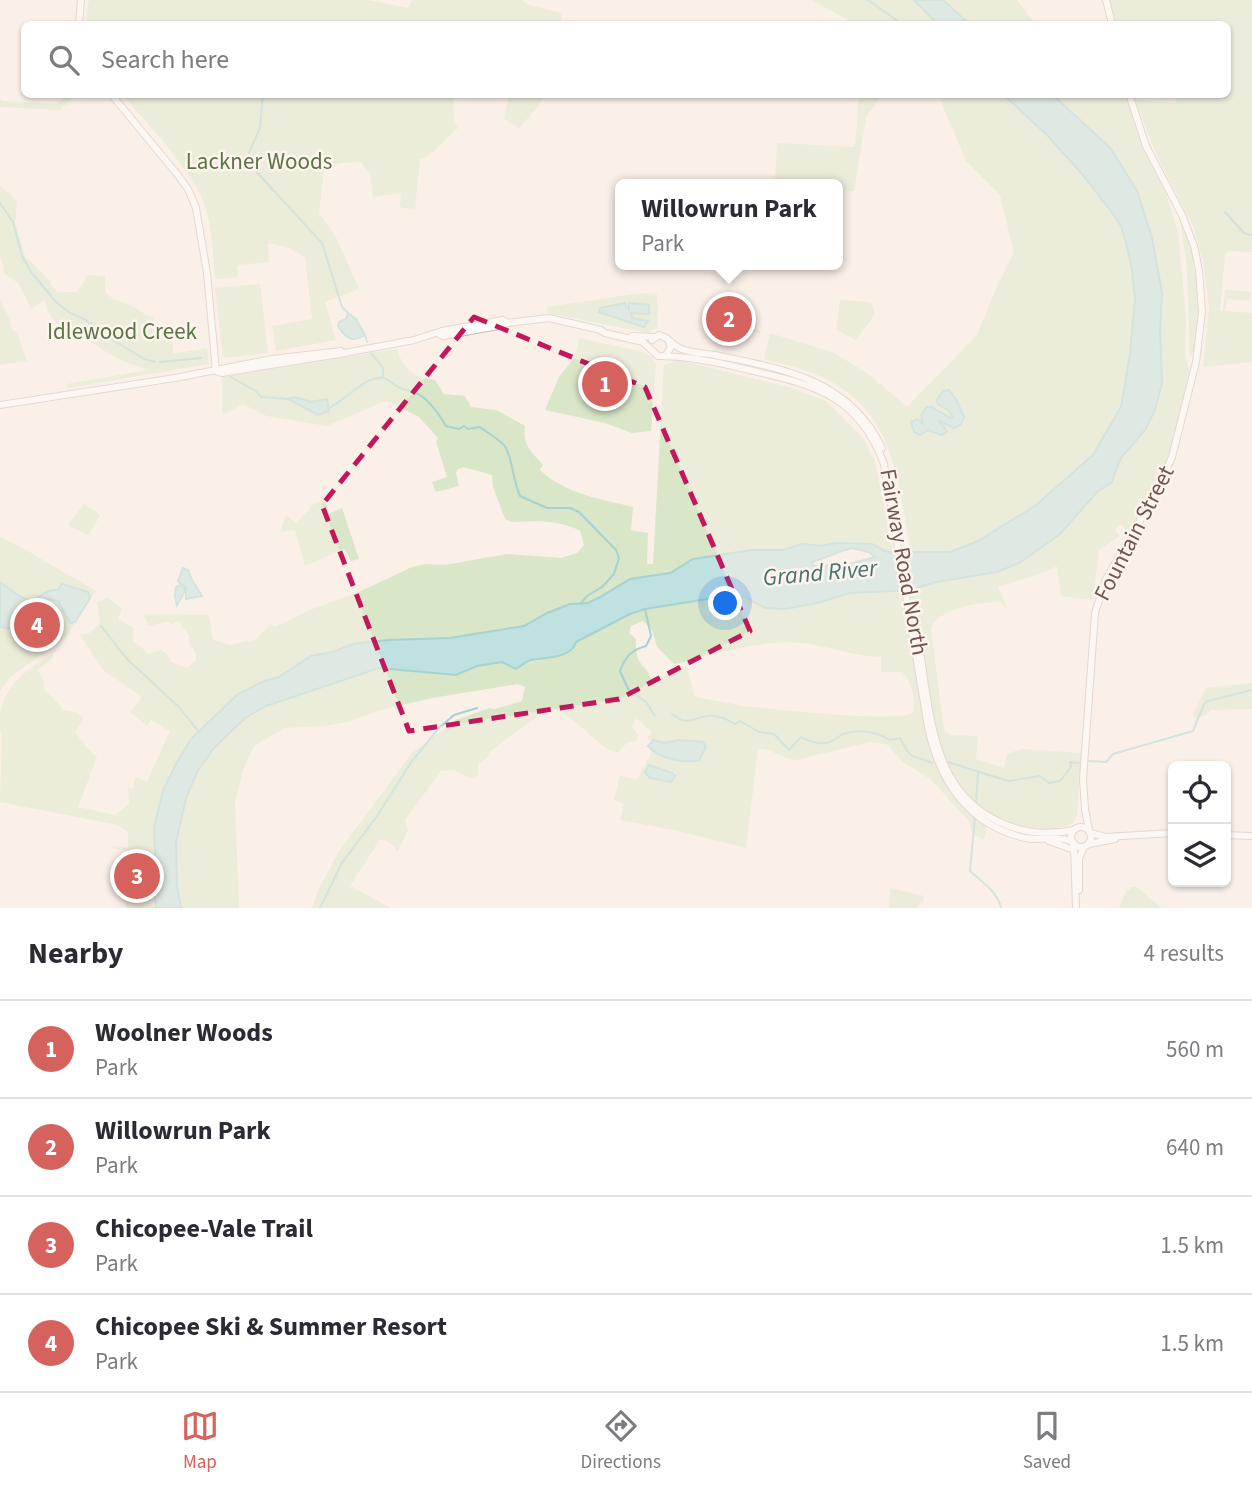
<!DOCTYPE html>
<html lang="en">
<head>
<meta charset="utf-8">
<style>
	:root { --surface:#fff; --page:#f7f7f7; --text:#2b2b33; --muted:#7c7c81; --line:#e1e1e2; --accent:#d5625c }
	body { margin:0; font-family:"Source Sans 3",sans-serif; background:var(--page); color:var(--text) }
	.controls { position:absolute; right:21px; bottom:21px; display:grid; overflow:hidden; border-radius:10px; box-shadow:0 2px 5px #0004 }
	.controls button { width:63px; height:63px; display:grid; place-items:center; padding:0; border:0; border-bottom:2px solid var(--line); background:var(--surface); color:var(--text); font:35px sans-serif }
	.you { position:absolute; left:726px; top:604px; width:24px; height:24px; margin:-18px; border:5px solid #fff; border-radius:50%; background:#1a73e8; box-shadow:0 0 0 10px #1a73e833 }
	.badge { display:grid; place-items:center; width:46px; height:46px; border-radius:50%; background:var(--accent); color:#fff; font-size:23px; font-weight:700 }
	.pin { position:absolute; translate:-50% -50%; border:4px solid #fff; box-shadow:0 2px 7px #0006 }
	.popup { position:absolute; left:615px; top:179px; width:228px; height:91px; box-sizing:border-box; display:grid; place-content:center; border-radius:10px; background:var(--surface); filter:drop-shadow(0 2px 5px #0005); font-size:23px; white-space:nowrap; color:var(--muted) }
	.popup b { font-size:26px; color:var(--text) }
	.popup::after { content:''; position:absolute; left:50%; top:100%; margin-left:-14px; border:14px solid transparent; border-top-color:var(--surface) }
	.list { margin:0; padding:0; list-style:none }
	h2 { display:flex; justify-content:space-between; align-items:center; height:91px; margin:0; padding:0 28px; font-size:30px }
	h2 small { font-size:23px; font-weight:400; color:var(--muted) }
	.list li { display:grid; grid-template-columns:46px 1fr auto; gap:21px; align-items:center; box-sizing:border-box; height:98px; padding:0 28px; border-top:2px solid var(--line) }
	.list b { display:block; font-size:26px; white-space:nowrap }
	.list p { margin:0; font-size:23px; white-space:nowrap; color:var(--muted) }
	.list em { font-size:23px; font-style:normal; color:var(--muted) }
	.icon { flex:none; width:38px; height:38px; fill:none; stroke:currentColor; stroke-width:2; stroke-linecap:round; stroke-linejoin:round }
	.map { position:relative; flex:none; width:1252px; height:908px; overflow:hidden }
	.search { position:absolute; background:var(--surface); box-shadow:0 2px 5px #0004; left:21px; right:21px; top:21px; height:77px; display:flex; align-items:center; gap:18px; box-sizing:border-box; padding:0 24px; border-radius:10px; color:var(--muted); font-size:26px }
	.sheet { height:483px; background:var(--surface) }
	nav { display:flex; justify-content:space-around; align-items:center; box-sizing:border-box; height:98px; border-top:2px solid var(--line); background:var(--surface); font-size:19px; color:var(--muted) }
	nav a { display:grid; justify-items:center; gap:4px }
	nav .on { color:var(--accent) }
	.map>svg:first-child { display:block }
	.green { fill:#d9e6c8; fill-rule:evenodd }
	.water { fill:#bfe1e0; stroke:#a6d2d1; stroke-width:2; fill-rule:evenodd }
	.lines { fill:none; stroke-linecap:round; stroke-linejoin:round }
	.stream { stroke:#a6d2d1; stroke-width:2 }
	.secondary-casing { stroke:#cfb8b0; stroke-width:8 }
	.secondary { stroke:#fff; stroke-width:6 }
	.marked { fill:none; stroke:#c2185b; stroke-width:5; stroke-dasharray:14 9; stroke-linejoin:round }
	.labels { text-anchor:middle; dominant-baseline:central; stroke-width:5; stroke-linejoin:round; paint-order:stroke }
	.park-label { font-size:23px; fill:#5e7549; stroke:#fdf4ee }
	.street-label { font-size:23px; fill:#71554f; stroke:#fdf4ee }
	.water-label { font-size:24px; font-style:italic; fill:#457473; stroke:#fdf4ee }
</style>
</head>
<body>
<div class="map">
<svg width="1252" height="908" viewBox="0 0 1252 908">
	<rect width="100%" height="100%" fill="#faf0e8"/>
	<g class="green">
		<polygon points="89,0 368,0 408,8 412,0 522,0 526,4 561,13 562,24 88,24 86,13"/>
		<polygon points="812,0 914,0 938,24 855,24"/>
		<polygon points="943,0 1017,0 1035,24 969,24"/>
		<polygon points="1110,0 1252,0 1252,252 1228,251 1225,254 1220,311 1223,311 1225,290 1251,292 1250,301 1227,299 1225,311 1252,313 1252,362 1203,367 1209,309 1204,265 1193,226 1155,152 1135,100 1176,103 1177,95 1228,94 1228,24 1116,24"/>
		<polygon points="68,95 77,95 59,110 0,107 0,99 3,101 56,104"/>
		<path d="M123,95h335l-5,4 1,22 4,7 -30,28 -8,3 -5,51 -15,-3 1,-14 -28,4 -3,-23 -9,-12 -22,1 -15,8 -5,43 16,21 24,54 -34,13 11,38 -60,11 -4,-25 40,-7 -7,-62 -16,-9 -21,-5 1,19 -32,3 1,12 -23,2c-2,-26 -3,-62 -15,-85 -20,-37 -51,-68 -77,-99z"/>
		<path d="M509,95v-1l35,1c-5,13 -16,22 -25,33l-15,-9z"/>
		<polygon points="859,95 882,95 866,117 854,191 838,192 838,184 775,184 777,143 855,147"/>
		<path d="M938,95h66l63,60 54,71 11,43 3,39 -5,47 -9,52 -28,48 -58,51 -57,35 -28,11h-39c-14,-76 -16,-148 -101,-180 -15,-6 -31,-9 -46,-13l6,-26 64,20 33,20 40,34 70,-72 19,-46 18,-36 -14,-58 -34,-34zM951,392l12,20 -14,14 -11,-6 2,4 -5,10 -7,-4 -6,4 -3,-14 5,6 -3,-11 6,-8h5l18,11 3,-1 -5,-7 -10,-6z"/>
		<path d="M1053,95h73l11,39 29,60 12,38 8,85 -1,38 4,16 -18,78 -18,43 -23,39 -6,4 -3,-2 4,-5 -5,-4 -5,6 5,6 -21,14 -6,50 -32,-4 -4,-30 -20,9 -39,12 10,23 -8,-8c-20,0 -63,6 -69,27l13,101 7,5 27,1 -2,23 28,9 3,-14 14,-5 60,4 -4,62 -4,8c-27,14 -55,3 -81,-9l-9,26 -11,-7 -2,-11 -40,-43 -27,-17 -17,-18 -16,-2 -74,18c-16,-1 -23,-12 -38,-11l-12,99 -68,-17 -58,-11 4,-16 -10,-4 6,-24 17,4 15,-29 22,8 18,3 -14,-22 -14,3 -10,-3 -3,1 -4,-3 5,-6 -16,-14 -4,9 7,8 -3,6 -8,1 -11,11c-24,-7 -44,-43 -68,-45l-60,44 -1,5 -10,7v11l-7,3 -17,-8 -13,1 -36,49 3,10 -10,21 -9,-9 -9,-3 -30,47 41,22h-79l6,-18 23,-42 71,-95 44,-33 33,-12 6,1 27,-8 3,-14 -7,-3 -86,14 -55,13 -26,10 -25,5 -42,2 -30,18 -11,24 -8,33 4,105h-58l-4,-22 -1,-44 10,-44 11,-26 17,-24 31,-30 21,-12 113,-38 77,7 21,-9 25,-4 14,7 11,-7 13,-2 90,-46 15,-5 88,-14 12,2 15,9 57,-3 33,-10 60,-3 26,-8 61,-10 22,-9 41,-29 37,-42 9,-4 10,-14 4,-15 42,-76 -10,-145 -15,-47 -26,-42zM643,621l9,9 5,17 17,17c42,-9 84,-25 127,-21 27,2 53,14 80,14v15h21c10,9 14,27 11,41 -19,10 -141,-4 -170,-7 -16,-4 -32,-5 -49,-10l-7,-30 -35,16c-7,-22 -17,-12 -16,-43l-7,-6 2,-7z"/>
		<path d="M0,186l15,12 2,6 -2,19 10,33 26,26 -1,2 8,8h19l11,-17 17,1v16c11,11 15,8 27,14 10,5 11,10 22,11l-1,10 21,3 2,7 -3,1v16l34,-6 2,16 -141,24 -1,-4 81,-14c-26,-7 -50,-22 -71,-39l-6,3 -7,-2 -16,-19 -3,-14 -14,10 -12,-25 -16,-12 1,-4 -4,-11z"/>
		<path d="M1181,225c15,25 27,108 9,132l-3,-87z"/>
		<polygon points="260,284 268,353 223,358 215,288"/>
		<polygon points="641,293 657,294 658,327 648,333 548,313 547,307"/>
		<polygon points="0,300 10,319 12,329 17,333 27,361 0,365"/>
		<polygon points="840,300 871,302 875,314 856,340 836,330"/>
		<polygon points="714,304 747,306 745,327 760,331 760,333 716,324 716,320 713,319"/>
		<polygon points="579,338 643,352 652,357 656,364 651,431 632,433 605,423 545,410 559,377 575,357"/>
		<path d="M397,349c6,20 16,29 38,31l9,14 21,2 6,11 25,3 29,16c-3,18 6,26 18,39l-3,5c25,24 61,29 93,37l-2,23 17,3 -1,31h6l11,-199 14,-5 114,28 34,13 37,37 12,23 18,91h-6l-15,-8 -43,-1 -9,3 -18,-2 -19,6h-31l-59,9 -23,14 -40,6 -30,18 -12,6 -18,1 -23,9 -23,13 -74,12 -62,2 -35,4 -20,8 -22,4 -32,21 -15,4 -26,13 -47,45 -16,27 -12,25 -9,36 1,28 -3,15 4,38h-30l-3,-24 5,-33 -16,-3v-2l16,2v-16l-10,-7 -118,-23 2,-65c-2,-6 -2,-10 -2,-16 0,-35 27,-50 53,-68v5l-16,12 7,10v9l20,21 14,3 5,6 -8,14c9,9 12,17 22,24l-19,50 37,8 14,-11 -1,-16 5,1 3,-12 11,5 23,-51 -19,-11 -4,6 -17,-14 12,-15 -39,-27 -23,-35 10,-2 10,-10 -3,-21 10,-4 15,10 -4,11 16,9 -1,13 16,13 11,-4 7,4 4,8 16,6 9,-8v-6l-7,-12v-7l-11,-14 -7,4 -3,-4 -19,5 -6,-12 66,1 4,25 16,5 26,-5 15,-15 5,2 35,-17 49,-18 53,-25 14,-3 19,1 62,-11 54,4 16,-5 7,-8 -4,-14c-21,-12 -45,-10 -69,-9l-6,-3 -12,-32 -1,-12 -29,-8 -6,3 -1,4 3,12 -23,6 -4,-10 15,-5 -11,-35 2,-4 -19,-21 -30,-15h-6l-56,24 -60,-10 -24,-12 -18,10 -3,-3v-34z"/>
		<polygon points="325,500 329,514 342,508 359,559 351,561 344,549 305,566 295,530 280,532 286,515 296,523 315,503"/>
		<polygon points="84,504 97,512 100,516 88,535 68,525"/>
		<polygon points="0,537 24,549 96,591 66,637 10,677 0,691"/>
		<polygon points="1252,683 1252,709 1211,710 1206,715 1195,719 1193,714 1206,688"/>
		<polygon points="1132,887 1136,887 1162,908 1119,908 1125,893"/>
		<polygon points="890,888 924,896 923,902 918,905 918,908 889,908"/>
	</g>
	<g class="water">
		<polygon points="914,0 943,0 969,24 938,24"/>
		<path d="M1004,95h49l58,54 26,42 15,47 10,55 -2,38 2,52 -7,27 -10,20 -25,29 -8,23 -15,10 -37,42 -41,29 -22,9 -61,10 -26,8 -60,3 -33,10 -32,6 -20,-1 -20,-11 -12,-2 -88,14 -15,5 -54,28c-5,17 -31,15 -45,18 -6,2 -10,6 -15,9l-14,-7 -25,4 -21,9 -77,-7 -113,38 -21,12 -31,30 -17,24 -11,26 -10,44 1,44 4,22h-25l-4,-38 3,-15 -1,-28 9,-36 12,-25 16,-27 47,-45 26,-13 15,-4 32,-21 22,-4 20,-8 35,-4 62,-2 74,-12 23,-13 23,-9 18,-1 12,-6 30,-18 40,-6 23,-14 59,-9h31l19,-6 18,2 16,-3 36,1 15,8h63l28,-11 57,-35 58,-51 28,-48 9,-52 5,-57 -3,-29 -6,-26 -5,-17 -8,-12 -31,-40 -35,-39zM852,548l17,4 6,5 -25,7 -36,2 -2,-2v-2c17,-5 24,-10 40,-14z"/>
		<polygon points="625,303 626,307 629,309 629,303 649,305 649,314 631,313 632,318 648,321 644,327 599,312 600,308"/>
		<path d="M348,313l8,6 9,16c-12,8 -20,3 -27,-9l1,-4 7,-3z"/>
		<polygon points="949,390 956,399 964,417 961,424 954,428 938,420 947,431 942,435 928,430 920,435 914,432 911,422 917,419 923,424 921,415 927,407 932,407 950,418 953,417 948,410 938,404 937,400 943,391"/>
		<polygon points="295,397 311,402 327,399 329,411 318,415 288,399"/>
		<polygon points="183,568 188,570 192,580 202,596 186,599 186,588 184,586 185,591 177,605 175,596 176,587 182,585 178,581"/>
		<path d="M0,582c7,5 25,21 33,18 10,-4 13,-11 25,-10l4,-6 26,8 2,6 -15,24 -5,1 -12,-22 -12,-3 -12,7v13l-7,11 -5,2 -22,-4z"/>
		<path d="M654,740l10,3 14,-3 25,2 3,5 -7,13c-15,4 -41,-2 -51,-14z"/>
		<polygon points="649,765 672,773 675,776 671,782 650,778 645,772"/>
	</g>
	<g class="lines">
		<g class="stream">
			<polyline points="868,0 902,24"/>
			<polyline points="263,94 260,128 249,153 251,166 322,243 342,307 348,313"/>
			<polyline points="0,203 13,222 22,256 31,272 56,302 70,313 86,320 110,338 144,359 155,362"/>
			<polyline points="1225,212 1244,233 1252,235"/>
			<polyline points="365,335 367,342"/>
			<polyline points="371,353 383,368 383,376"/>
			<polyline points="160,362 201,358"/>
			<polyline points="231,377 257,392 261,397 288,399"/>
			<path d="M329,408c12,-6 31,-24 41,-28 19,-6 16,1 30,8 5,2 11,3 16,5 13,6 23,21 30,33l13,3 5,-3 4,3 12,-2c7,6 22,13 26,21 7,14 7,33 14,48l27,12h23l9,4 37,38 3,8 -5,16 -12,13 -15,9 -6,7"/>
			<path d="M645,609l6,27 -5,10c-15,4 -21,11 -26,25l8,18 18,13 9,14"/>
			<polyline points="101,626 127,659 179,707 199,732"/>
			<path d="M672,714c17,13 18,4 36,2 10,-1 19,3 27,8l5,-3 19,11 15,2 15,16 12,-13c8,5 22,9 31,4 6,-3 8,-7 15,-8 14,-4 30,-1 43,7l10,-2c12,23 10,16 32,25"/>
			<polyline points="1089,761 1106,762 1113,754 1193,731 1204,704 1208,701 1252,690"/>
			<polyline points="948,762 1008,781 1040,776 1049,783 1060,781 1071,767 1070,762 1079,763"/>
			<polyline points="976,805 978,772"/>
			<path d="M975,817l-5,54c12,11 28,21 31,37"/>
			<polyline points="320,908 342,863 377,816 412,761 439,728 454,715 477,708"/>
		</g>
		<defs>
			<g id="secondary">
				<polyline points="1106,0 1112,24"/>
				<polyline points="79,24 81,0"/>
				<polyline points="111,94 177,174 188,189 196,208 207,273 216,371"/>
				<path d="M600,330l5,3 38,9 15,14c31,0 60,6 91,14 65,15 109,24 135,94l44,263c11,53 40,98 97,111 16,3 33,-3 48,4"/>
				<polyline points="439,334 443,336 504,325 507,323"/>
				<polyline points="632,336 655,337"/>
				<polyline points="652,340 659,335 668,339 671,347 666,355"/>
				<path d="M670,341c12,13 29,11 45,14 68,14 134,24 167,93"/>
				<polyline points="216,371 222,373 339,354 414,340 442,331 503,320 507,323 549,318 601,330"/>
				<polyline points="0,405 175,378 272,359 341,351"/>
				<path d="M919,644c6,37 9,77 22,112 20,57 75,86 133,74"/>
				<circle cx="1081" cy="837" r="10"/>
				<polyline points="1089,830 1085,809 1083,779 1095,613 1106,579 1155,495 1172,457 1196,362 1202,312 1199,270 1194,246 1182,215 1146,146 1129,94"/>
				<polyline points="1091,833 1105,837 1173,833"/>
				<polyline points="1226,835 1252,836"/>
				<polyline points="1049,841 1074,850"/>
				<polyline points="1089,844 1115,839"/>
				<polyline points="1074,845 1076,908"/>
				<polyline points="1079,890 1079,858 1084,847"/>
			</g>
		</defs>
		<use href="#secondary" class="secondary-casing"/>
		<use href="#secondary" class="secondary"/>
	</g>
	<path d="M0 0H1252V908H0ZM474,317l171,70 105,244 -131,68 -210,32 -87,-226z" fill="#faf0e8" fill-opacity=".55" fill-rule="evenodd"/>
	<path class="marked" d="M474,317l171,70 105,244 -131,68 -210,32 -87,-226z"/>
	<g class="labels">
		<g class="park-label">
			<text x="259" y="161">Lackner Woods</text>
			<text x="122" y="331">Idlewood Creek</text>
		</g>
		<g class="street-label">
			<text transform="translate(1134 533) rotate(-63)">Fountain Street</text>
			<text transform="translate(904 562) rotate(80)">Fairway Road North</text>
		</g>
		<g class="water-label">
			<text transform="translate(820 573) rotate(-5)">Grand River</text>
		</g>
	</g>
</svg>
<div class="controls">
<button><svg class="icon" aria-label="locate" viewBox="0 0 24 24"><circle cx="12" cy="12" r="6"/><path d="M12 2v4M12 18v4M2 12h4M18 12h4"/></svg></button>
<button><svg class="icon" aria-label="layers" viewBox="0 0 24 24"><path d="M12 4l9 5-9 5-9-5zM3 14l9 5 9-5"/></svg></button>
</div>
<div class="you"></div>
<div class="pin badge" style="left:605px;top:384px">1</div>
<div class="pin badge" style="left:729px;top:319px">2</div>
<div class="popup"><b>Willowrun Park</b>Park</div>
<div class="pin badge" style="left:137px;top:876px">3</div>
<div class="pin badge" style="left:37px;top:625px">4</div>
<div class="search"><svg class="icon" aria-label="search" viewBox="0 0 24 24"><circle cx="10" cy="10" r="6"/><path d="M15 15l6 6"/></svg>Search here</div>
</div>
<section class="sheet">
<h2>Nearby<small>4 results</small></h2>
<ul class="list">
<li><span class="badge">1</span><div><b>Woolner Woods</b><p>Park</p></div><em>560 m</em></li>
<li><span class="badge">2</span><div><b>Willowrun Park</b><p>Park</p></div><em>640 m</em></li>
<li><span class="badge">3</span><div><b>Chicopee-Vale Trail</b><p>Park</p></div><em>1.5 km</em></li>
<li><span class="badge">4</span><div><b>Chicopee Ski &amp; Summer Resort</b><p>Park</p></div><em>1.5 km</em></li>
</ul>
</section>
<nav>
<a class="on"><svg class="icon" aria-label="map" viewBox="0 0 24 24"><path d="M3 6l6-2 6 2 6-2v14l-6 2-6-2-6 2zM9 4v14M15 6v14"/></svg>Map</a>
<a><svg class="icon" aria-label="directions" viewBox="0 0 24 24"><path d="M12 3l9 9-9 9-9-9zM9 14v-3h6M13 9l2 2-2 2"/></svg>Directions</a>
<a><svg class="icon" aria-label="saved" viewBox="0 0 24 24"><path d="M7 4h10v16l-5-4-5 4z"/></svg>Saved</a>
</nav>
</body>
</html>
